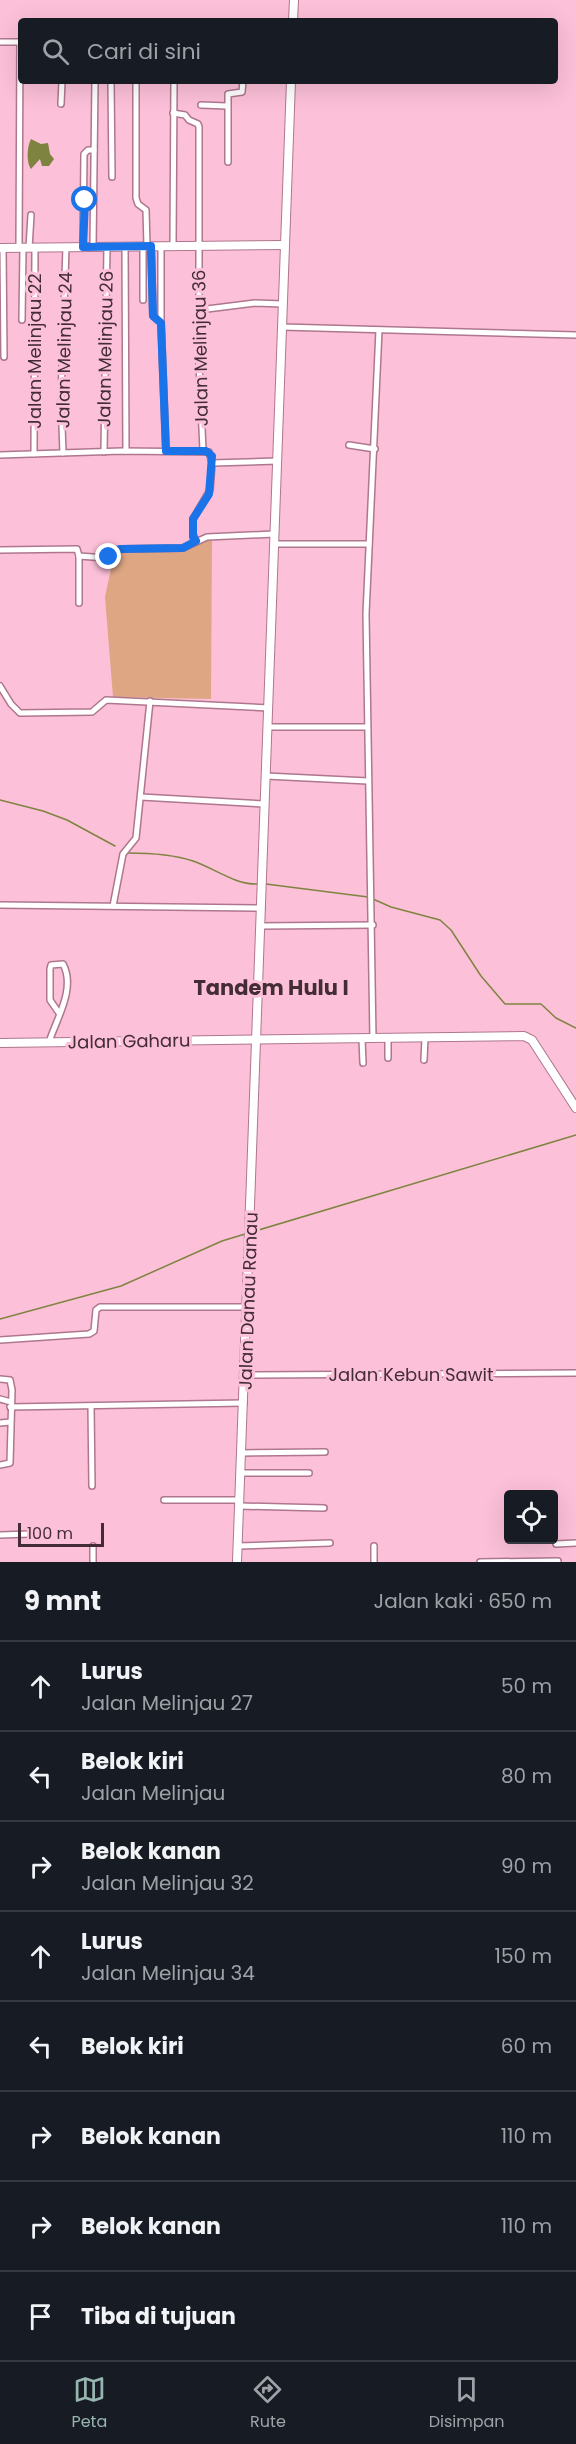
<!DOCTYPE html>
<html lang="id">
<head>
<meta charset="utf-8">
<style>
	:root { --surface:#171b24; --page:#242831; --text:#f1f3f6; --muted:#9ea1a6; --line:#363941; --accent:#97b5af }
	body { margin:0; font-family:Poppins,sans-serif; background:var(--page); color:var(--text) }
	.controls { position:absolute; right:18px; bottom:18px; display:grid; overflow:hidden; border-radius:6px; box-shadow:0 6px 24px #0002 }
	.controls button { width:54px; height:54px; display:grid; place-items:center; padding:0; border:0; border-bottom:2px solid var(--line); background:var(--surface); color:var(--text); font:30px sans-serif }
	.scale { position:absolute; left:18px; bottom:15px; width:86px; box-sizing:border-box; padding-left:6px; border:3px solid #432c36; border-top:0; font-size:16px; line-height:21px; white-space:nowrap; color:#432c36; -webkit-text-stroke:4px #fcc0d8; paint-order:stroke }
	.stop { position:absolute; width:18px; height:18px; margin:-14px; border:4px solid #1a73e8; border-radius:50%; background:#fff }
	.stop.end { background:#1a73e8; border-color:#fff; box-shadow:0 2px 6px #0008 }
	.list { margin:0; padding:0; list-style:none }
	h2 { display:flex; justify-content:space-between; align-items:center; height:78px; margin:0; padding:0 24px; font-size:26px }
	h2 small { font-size:20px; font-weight:400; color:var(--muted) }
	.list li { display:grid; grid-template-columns:39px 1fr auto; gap:18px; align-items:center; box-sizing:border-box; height:90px; padding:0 24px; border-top:2px solid var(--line) }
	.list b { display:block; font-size:22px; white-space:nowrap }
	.list p { margin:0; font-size:20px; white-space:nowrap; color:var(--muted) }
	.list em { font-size:20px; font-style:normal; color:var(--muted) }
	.icon { flex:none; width:33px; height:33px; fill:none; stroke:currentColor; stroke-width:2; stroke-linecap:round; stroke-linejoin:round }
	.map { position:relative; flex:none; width:576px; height:1562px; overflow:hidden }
	.search { position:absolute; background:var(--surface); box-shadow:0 6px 24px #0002; left:18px; right:18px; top:18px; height:66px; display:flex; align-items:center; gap:15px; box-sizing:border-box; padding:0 21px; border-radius:6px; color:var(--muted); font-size:22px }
	.sheet { height:798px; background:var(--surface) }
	nav { display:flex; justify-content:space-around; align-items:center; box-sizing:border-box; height:84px; border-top:2px solid var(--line); background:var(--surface); font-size:16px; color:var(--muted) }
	nav a { display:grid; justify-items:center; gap:3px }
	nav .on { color:var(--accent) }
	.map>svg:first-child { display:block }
	.green { fill:#dfa684 }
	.water { fill:#7e8340 }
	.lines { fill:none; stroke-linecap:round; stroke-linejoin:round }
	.stream { stroke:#7e8340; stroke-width:1.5 }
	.street-casing { stroke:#ae778e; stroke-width:8 }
	.secondary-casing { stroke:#ae778e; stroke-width:10 }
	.street { stroke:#fff; stroke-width:5 }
	.secondary { stroke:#fff; stroke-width:8 }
	.route { stroke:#1a73e8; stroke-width:8 }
	.labels { text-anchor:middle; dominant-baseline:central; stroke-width:6; stroke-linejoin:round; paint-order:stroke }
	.street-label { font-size:18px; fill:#432c36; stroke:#fcc0d8 }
	.quarter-label { font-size:21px; font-weight:bold; fill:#432c36; stroke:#fcc0d8 }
</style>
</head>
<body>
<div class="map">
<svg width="576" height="1562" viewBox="0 0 576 1562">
	<rect width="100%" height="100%" fill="#fcc0d8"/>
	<polygon class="green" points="203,540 212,540 211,699 113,697 105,597 113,559 119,552 187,549"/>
	<path class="water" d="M31,139l10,5 7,-1 2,11 4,5 -5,7h-7l-2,-7 -9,10c-5,-7 -4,-22 0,-30z"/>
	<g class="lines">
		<g class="stream">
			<polyline points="0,800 43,811 67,820 115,846"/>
			<path d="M128,853c22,0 44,1 65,8 21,7 42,24 65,23"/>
			<polyline points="266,884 368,897"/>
			<polyline points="373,899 391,907 440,920 451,930 481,976 505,1004 541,1004 556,1018 576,1028"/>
			<polyline points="252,1232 576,1135"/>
			<polyline points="0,1319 121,1286 222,1241 245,1234"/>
		</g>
		<defs>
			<g id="street">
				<polyline points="0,42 21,42"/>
				<polyline points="111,81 112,177"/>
				<polyline points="136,81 136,198 138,204 146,210 147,246"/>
				<polyline points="61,104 62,81"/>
				<polyline points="201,105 227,106"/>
				<polyline points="173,113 185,115 189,120 198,124 199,127 199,364 203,450"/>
				<polyline points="228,162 228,94 242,92 243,81"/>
				<polyline points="125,246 126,451"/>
				<polyline points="143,246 143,300"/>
				<polyline points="151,246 153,316 161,322"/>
				<polyline points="161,246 161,322 166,451"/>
				<polyline points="173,246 174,81"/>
				<polyline points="83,247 84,154 88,150 94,150"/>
				<polyline points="93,247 95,81"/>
				<polyline points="3,248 4,357"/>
				<polyline points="19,248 20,42"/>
				<polyline points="29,248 31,215"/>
				<polyline points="199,310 255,303 283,304"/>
				<polyline points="22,320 23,248"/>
				<polyline points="282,327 576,335"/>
				<polyline points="349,445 375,449"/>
				<polyline points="104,452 107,247"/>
				<polyline points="63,453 61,399 66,247"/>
				<polyline points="34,454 35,248"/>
				<polyline points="0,455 122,451 209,452 212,463 210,490 193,519 193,534 196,541"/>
				<polyline points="212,463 277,461"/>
				<polyline points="274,544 369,544"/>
				<polyline points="0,550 77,549 79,556 79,603"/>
				<polyline points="79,556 106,558 121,549 183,548 207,537 274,534"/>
				<polyline points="0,686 11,704 20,713 92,712 106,700 269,708"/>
				<polyline points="268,727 367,727"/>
				<polyline points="266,776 368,781"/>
				<polyline points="141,797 264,804"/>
				<polyline points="0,905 262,908"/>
				<polyline points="113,906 123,854 136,838 150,701"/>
				<polyline points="261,926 373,925"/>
				<polyline points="362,1039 363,1063"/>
				<polyline points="373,1039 366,614 379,330"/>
				<polyline points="388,1039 388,1058"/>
				<path d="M49,1042c8,-24 27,-54 14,-78l-12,1 -1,4v31l9,13"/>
				<polyline points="424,1060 425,1038"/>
				<polyline points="0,1340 89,1334 94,1331 96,1310 100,1307 248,1307"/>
				<polyline points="245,1375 576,1373"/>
				<polyline points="0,1379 10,1380 12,1390 10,1463 0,1465"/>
				<polyline points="0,1399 11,1402"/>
				<polyline points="91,1406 92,1486"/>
				<polyline points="10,1407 244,1403"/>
				<polyline points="0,1423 10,1422"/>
				<polyline points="242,1453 325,1452"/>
				<polyline points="241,1473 309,1473"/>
				<polyline points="164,1500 240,1500"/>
				<polyline points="240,1506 324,1508"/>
				<polyline points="0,1535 29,1534"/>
				<polyline points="556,1544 576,1543"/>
				<polyline points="238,1546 330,1543"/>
				<polyline points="93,1562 93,1546"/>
				<polyline points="374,1562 374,1546"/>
				<polyline points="480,1562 558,1561"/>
			</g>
			<g id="secondary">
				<polyline points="293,21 294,0"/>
				<polyline points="0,248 285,245"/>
				<polyline points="0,1043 524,1036 532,1040 576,1108"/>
				<polyline points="237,1562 291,81"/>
			</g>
		</defs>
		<use href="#street" class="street-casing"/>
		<use href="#secondary" class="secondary-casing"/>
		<use href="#street" class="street"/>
		<use href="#secondary" class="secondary"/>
	</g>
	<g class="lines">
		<polyline class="route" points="85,200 83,247 151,246 153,316 161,323 166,451 206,451 212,456 209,494 193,519 193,537 196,541 183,548 121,549 116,550 109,557"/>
	</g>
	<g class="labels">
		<g class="street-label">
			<text transform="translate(200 348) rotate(-91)">Jalan Melinjau 36</text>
			<text transform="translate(105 349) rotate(-89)">Jalan Melinjau 26</text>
			<text transform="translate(64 350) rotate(-89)">Jalan Melinjau 24</text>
			<text transform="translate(34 351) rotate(-90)">Jalan Melinjau 22</text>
			<text transform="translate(129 1041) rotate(-1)">Jalan Gaharu</text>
			<text transform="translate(248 1301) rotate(-88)">Jalan Danau Ranau</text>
			<text x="411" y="1374">Jalan Kebun Sawit</text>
		</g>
		<g class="quarter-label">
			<text x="271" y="987">Tandem Hulu I</text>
		</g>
	</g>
</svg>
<div class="controls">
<button><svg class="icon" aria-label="locate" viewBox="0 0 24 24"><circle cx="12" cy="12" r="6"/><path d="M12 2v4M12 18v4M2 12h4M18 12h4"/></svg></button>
</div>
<div class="scale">100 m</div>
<div class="stop" style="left:85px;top:200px"></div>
<div class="stop end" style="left:109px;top:557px"></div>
<div class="search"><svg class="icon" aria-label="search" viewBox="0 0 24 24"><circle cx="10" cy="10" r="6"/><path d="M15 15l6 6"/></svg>Cari di sini</div>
</div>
<section class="sheet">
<h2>9 mnt<small>Jalan kaki · 650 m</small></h2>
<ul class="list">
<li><svg class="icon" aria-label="ahead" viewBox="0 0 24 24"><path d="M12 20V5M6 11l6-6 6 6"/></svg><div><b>Lurus</b><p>Jalan Melinjau 27</p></div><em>50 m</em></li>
<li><svg class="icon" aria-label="left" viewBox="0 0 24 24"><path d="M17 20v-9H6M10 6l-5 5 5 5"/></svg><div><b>Belok kiri</b><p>Jalan Melinjau</p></div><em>80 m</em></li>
<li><svg class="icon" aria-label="right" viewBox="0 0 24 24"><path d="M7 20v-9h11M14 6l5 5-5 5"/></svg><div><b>Belok kanan</b><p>Jalan Melinjau 32</p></div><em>90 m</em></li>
<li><svg class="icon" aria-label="ahead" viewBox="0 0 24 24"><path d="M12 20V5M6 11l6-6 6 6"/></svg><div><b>Lurus</b><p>Jalan Melinjau 34</p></div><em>150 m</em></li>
<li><svg class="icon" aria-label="left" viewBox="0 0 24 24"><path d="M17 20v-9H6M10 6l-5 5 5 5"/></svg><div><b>Belok kiri</b></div><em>60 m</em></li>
<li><svg class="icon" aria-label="right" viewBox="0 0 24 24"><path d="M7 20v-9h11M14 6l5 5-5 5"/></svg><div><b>Belok kanan</b></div><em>110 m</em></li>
<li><svg class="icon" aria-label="right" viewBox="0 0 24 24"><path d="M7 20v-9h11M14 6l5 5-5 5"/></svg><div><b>Belok kanan</b></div><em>110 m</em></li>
<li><svg class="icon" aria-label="arrive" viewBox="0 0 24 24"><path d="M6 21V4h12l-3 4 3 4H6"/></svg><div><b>Tiba di tujuan</b></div></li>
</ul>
</section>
<nav>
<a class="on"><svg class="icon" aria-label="map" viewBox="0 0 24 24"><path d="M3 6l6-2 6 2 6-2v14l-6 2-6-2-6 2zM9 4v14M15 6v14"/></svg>Peta</a>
<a><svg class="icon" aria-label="directions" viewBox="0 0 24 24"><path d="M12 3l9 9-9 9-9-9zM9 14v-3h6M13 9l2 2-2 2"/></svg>Rute</a>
<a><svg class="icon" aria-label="saved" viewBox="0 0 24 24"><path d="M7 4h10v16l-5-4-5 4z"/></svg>Disimpan</a>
</nav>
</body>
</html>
